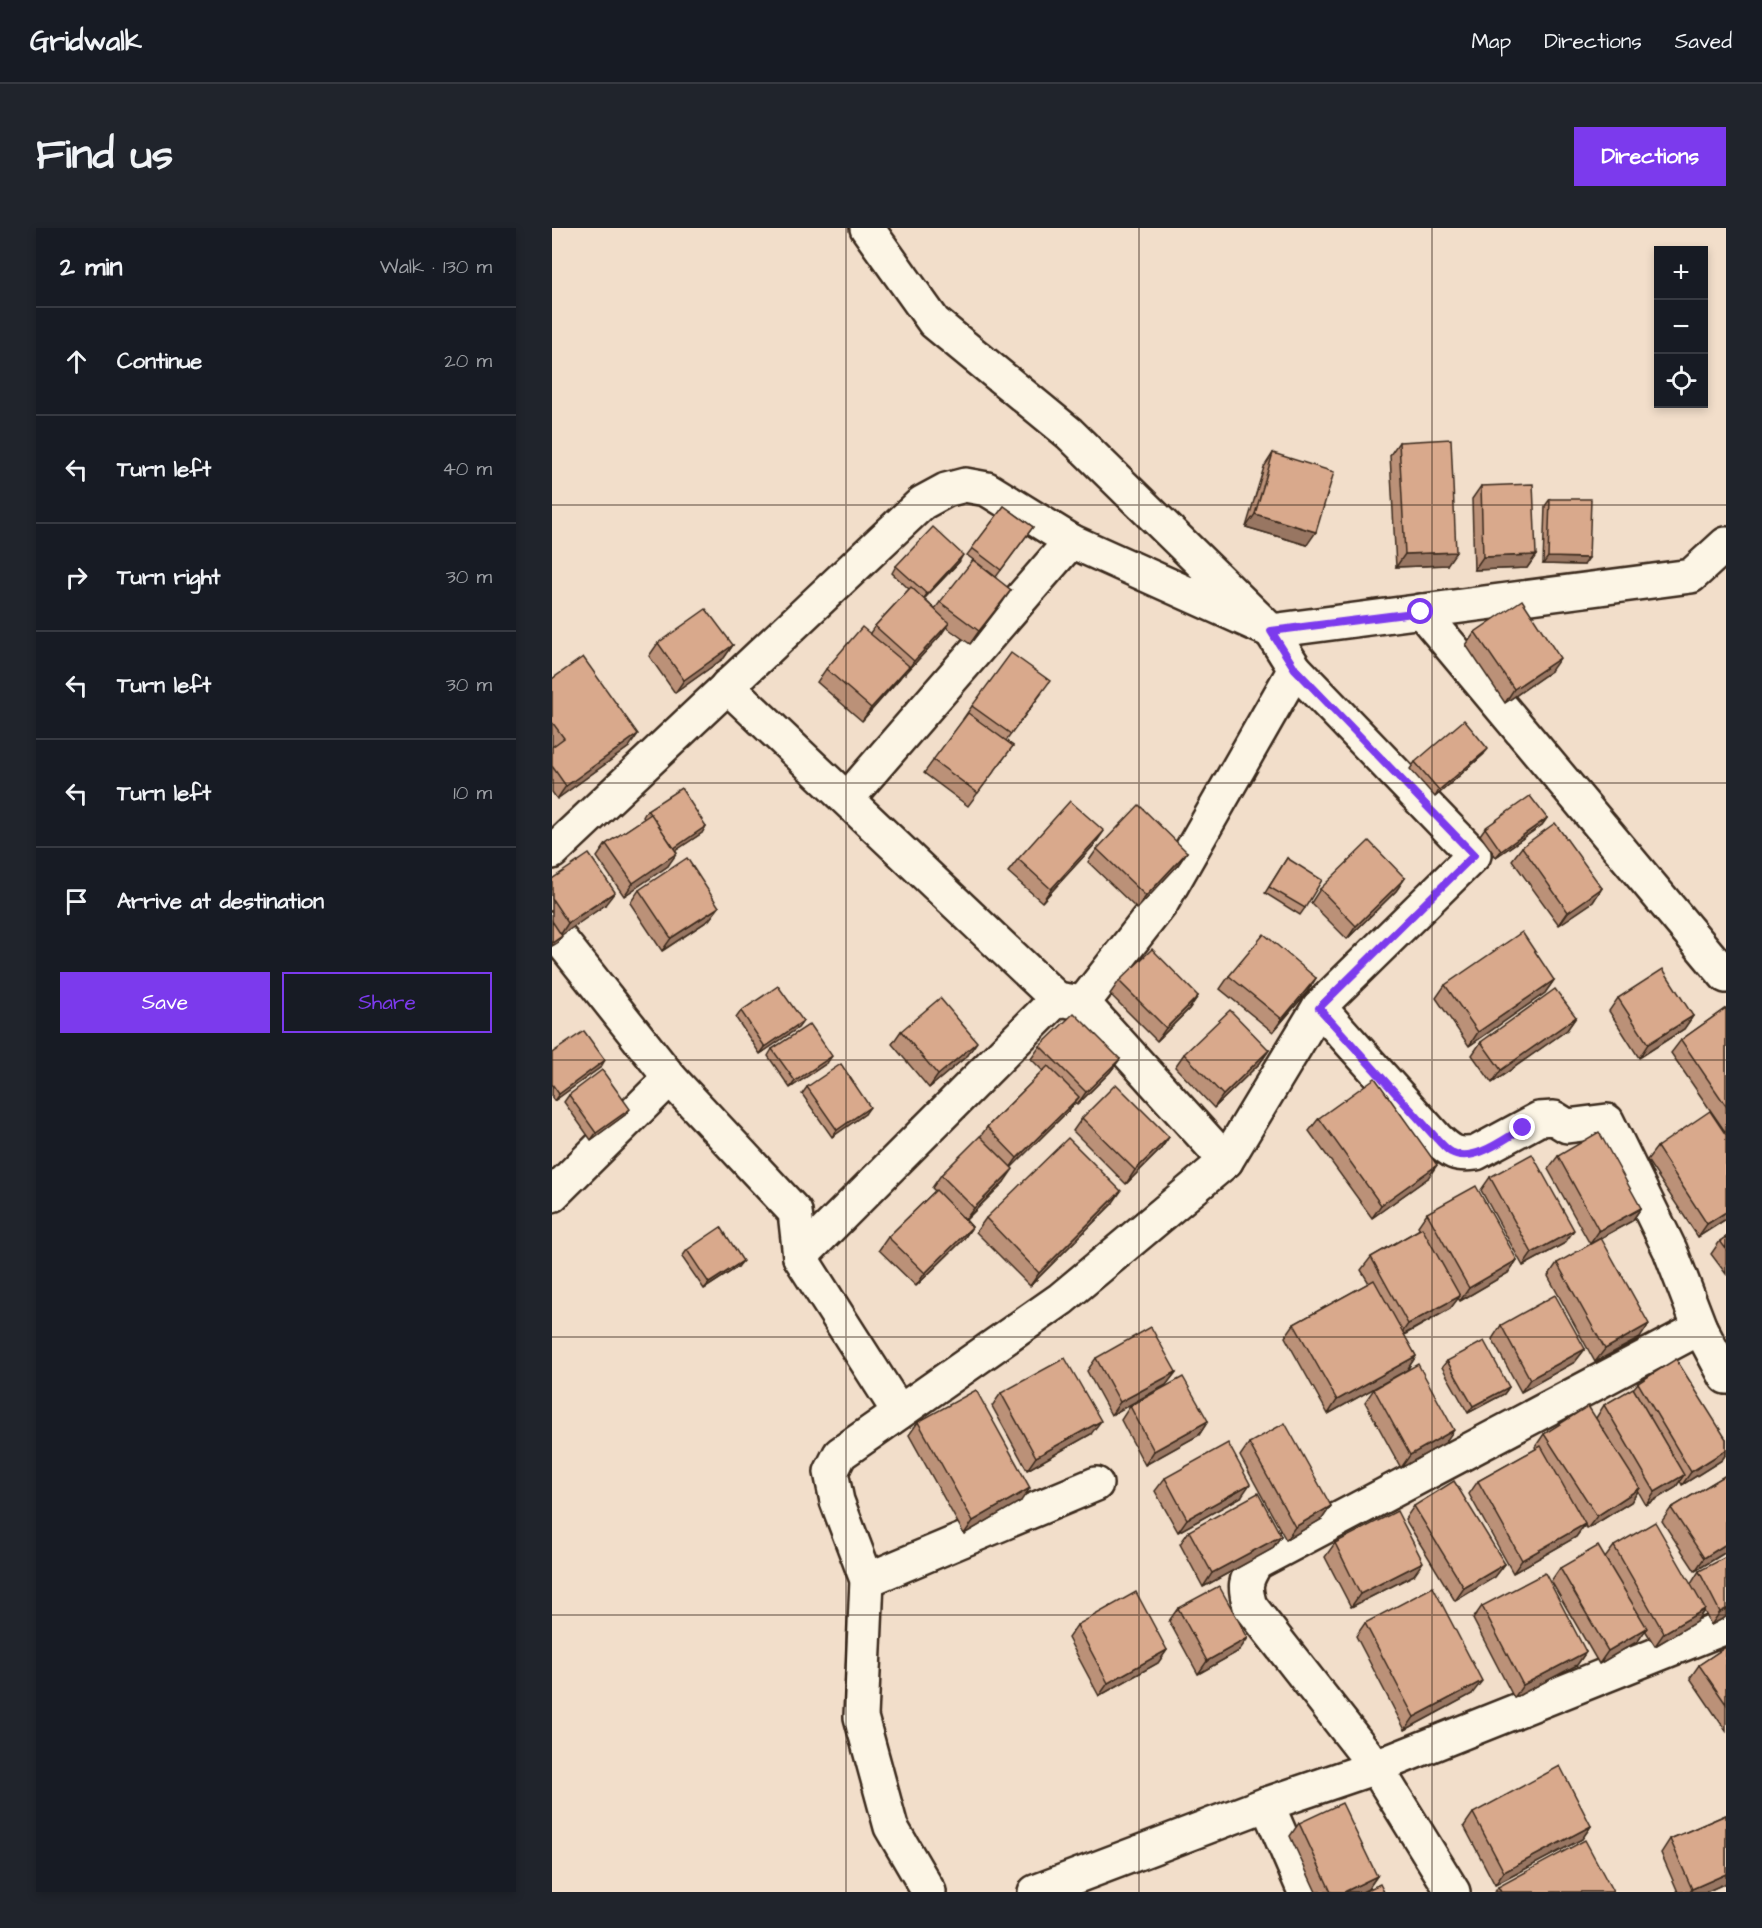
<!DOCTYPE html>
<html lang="en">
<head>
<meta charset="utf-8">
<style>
	:root { --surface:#171b24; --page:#20242c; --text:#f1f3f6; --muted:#9ea1a6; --line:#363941; --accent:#7c3aed }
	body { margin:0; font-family:"Architects Daughter",sans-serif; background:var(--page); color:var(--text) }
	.controls { position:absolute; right:18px; top:18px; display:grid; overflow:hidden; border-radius:0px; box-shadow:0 3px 9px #0003 }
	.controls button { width:54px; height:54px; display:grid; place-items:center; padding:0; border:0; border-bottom:2px solid var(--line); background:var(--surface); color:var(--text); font:30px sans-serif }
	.stop { position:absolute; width:18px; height:18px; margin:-14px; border:4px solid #7c3aed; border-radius:50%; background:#fff }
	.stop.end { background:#7c3aed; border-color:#fff; box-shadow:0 2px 6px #0008 }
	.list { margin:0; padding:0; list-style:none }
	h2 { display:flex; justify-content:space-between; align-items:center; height:78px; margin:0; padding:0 24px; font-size:26px }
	h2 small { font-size:20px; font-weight:400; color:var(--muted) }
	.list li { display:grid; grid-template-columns:39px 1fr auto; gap:18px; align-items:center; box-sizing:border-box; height:108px; padding:0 24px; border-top:2px solid var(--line) }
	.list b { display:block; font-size:22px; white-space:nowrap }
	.list em { font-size:20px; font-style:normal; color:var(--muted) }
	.actions { display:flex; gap:12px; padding:18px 24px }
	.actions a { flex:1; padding:14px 0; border:2px solid var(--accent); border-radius:0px; text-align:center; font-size:21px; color:var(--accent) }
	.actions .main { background:var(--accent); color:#fff }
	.icon { flex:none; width:33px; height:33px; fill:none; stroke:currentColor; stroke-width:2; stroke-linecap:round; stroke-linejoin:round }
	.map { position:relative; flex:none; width:1174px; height:1664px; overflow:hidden; border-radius:0px }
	header { display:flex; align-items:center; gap:36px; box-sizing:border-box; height:84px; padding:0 30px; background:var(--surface); border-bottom:2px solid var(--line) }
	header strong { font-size:28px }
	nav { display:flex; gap:33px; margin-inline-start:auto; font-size:21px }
	.intro { display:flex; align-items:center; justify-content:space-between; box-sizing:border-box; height:144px; padding:0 36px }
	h1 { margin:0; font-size:42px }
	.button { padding:15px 27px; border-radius:0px; background:var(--accent); color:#fff; font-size:21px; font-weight:700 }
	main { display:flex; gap:36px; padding:0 36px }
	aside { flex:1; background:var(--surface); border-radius:0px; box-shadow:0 3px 9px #0003 }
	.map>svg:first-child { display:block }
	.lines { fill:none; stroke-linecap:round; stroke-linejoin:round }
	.minor-casing { stroke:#3b2a1e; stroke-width:38 }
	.minor { stroke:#fcf5e5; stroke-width:33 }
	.wall { fill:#bb9178; stroke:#3b2a1e; stroke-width:1.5 }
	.shaded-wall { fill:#987662; stroke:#3b2a1e; stroke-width:1.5 }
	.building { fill:#d9a98c; stroke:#3b2a1e; stroke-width:1.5 }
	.route { stroke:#7c3aed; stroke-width:8 }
	.grid { fill:none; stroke:#3b2a1e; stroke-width:1.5; stroke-opacity:0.55 }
</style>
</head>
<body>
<header>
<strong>Gridwalk</strong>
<nav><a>Map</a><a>Directions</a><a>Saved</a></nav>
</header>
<div class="intro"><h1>Find us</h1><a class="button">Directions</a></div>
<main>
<aside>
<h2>2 min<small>Walk · 130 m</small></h2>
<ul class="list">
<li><svg class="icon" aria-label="ahead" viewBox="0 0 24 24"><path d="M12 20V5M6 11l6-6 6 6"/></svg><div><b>Continue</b></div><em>20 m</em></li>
<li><svg class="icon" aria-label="left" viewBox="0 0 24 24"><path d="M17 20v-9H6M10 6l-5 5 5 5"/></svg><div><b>Turn left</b></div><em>40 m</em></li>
<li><svg class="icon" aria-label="right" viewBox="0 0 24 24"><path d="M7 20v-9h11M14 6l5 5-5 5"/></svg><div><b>Turn right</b></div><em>30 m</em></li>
<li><svg class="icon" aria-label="left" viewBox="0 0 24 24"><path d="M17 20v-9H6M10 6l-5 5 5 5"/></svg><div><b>Turn left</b></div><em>30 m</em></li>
<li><svg class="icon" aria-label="left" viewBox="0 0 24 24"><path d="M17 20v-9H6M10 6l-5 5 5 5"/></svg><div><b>Turn left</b></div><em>10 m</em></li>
<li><svg class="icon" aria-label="arrive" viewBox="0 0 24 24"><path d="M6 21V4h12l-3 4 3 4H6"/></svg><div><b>Arrive at destination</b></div></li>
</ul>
<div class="actions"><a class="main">Save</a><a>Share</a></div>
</aside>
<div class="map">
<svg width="1174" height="1664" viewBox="0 0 1174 1664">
	<rect width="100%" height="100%" fill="#f2deca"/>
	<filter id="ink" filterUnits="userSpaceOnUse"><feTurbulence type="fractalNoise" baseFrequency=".0167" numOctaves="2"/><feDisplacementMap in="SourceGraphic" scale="12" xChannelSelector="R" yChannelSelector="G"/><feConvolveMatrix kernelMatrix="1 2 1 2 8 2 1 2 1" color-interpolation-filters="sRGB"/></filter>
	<g filter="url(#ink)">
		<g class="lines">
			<defs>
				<g id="minor">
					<path d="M315,0l67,94 135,111 202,198 24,38 179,186 -155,152 118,132c14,13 19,17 39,14l63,-34 15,-1 13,8 40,-5 63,129 30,78 26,49"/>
					<polyline points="869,383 1174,748"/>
					<polyline points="175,458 505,771"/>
					<polyline points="295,571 519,313"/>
					<polyline points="0,624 370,275 394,262 413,257 435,261 519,313 719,403 1139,348 1174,316"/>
					<polyline points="0,701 118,850 243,984 248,1029"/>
					<polyline points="531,775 610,674 743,441"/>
					<polyline points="0,967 118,850"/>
					<polyline points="347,1184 248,1029 505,771 531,775 674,933"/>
					<polyline points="315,1352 544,1256"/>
					<polyline points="715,1576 753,1664"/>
					<polyline points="377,1664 339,1599 309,1489 315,1352 285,1273 279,1244 288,1226 509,1071 674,933 767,779"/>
					<polyline points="483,1664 715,1576 824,1539 1174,1399"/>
					<path d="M901,1664l-77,-125 -126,-161c-6,-20 -5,-25 6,-43l444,-235"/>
				</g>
			</defs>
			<use href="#minor" class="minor-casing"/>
			<use href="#minor" class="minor"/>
		</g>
		<g class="wall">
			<polygon points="847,214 895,337 844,339 838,227"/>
			<polygon points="721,225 755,317 694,299 712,239"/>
			<polygon points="929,258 984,327 975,340 922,342 920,271"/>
			<polygon points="998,271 1032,337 991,336 993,278"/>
			<polygon points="452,278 481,299 444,349 415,327"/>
			<polygon points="407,334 372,371 383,381 388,374 459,362 418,416 394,399 388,408 353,446 352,445 347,451 310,493 265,454 274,441 318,405 323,398 357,361 340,345 344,338"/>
			<polygon points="923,404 999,443 953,475 914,417"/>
			<polygon points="106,415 181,417 172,430 123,465 97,428"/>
			<polygon points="0,451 77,519 5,571 0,564"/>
			<polygon points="489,466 454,513 461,518 416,578 372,545 412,491 411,491 420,478"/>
			<polygon points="931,527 883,569 858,541 863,534"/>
			<polygon points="95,582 154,598 150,605 124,622 116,638 72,668 45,629 54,616 92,591 91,589"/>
			<polygon points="995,590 990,597 944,629 928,607 933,600"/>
			<polygon points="543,616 490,674 456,644 466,631"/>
			<polygon points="970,619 1050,660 1041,674 1007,697 960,632"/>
			<polygon points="545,621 635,624 626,637 585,681 536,634"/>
			<polygon points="735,630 753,680 748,687 713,665"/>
			<polygon points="853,650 844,663 795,711 759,675 768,661"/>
			<polygon points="0,651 53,677 9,707 5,715 0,718"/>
			<polygon points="87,662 167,679 157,692 110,723 78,675"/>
			<polygon points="677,748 764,750 755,764 721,804 668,761"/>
			<polygon points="1002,752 993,765 917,818 884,770 893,757"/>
			<polygon points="567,753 646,768 637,781 605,813 558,766"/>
			<polygon points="1066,770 1141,788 1132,801 1087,830 1057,783"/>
			<polygon points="1174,780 1174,905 1119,825 1129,812"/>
			<polygon points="189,783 251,793 246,800 208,826 184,790"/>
			<polygon points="1024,789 1015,802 940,855 920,827 929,814"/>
			<polygon points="349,803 416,827 377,860 340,816"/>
			<polygon points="488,818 568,831 558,844 525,877 523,875 517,882 459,939 452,954 414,992 420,999 411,1012 364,1058 327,1022 336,1009 383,963 380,960 389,947 428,909 435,899 491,843 479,831"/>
			<polygon points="220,821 275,835 238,860 216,828"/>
			<polygon points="717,822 708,835 662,880 623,839 632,826"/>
			<polygon points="0,825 49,839 2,873 0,870"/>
			<polygon points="255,859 313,886 280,909 250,866"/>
			<polygon points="17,867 73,887 39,912 12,874"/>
			<polygon points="530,890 617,909 608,922 574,956 521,903"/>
			<polygon points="767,890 876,950 820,990 757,903"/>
			<polygon points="1174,907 1174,991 1146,1009 1095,932 1105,919"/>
			<polygon points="1006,928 1089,980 1080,993 1038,1016 996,941"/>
			<polygon points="938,949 1013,1015 971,1038 929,962"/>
			<polygon points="560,976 478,1058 424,1004 434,990"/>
			<polygon points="875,985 965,1032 956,1045 908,1073 906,1070 898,1081 852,1107 864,1128 855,1142 776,1186 733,1109 742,1096 817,1055 809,1042 819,1029 868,1001 866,998"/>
			<polygon points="1174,1009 1174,1046 1159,1026 1168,1013"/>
			<polygon points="135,1022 186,1039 152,1061 130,1029"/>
			<polygon points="1005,1035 1088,1110 1043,1134 996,1048"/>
			<polygon points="949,1097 1033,1121 1023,1134 969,1164 940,1111"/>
			<polygon points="544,1130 624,1144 614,1157 559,1187 535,1143"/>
			<polygon points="895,1133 957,1159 952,1166 916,1185 890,1139"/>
			<polygon points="1086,1155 1174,1211 1174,1226 1170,1232 1130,1257 1128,1253 1123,1260 1094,1277 1086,1263 1079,1274 1035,1301 1033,1297 1024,1309 961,1345 917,1266 926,1253 984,1221 983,1219 992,1206 1044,1190 1052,1177 1081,1161"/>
			<polygon points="822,1161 893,1215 849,1240 813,1174"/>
			<polygon points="449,1165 539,1206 475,1242 440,1178"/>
			<polygon points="578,1178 656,1193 647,1207 593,1237 569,1192"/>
			<polygon points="366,1194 469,1273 412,1306 357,1207"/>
			<polygon points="697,1215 779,1278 770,1291 734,1312 688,1228"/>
			<polygon points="1174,1247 1174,1324 1143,1343 1110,1293 1119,1280"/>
			<polygon points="613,1250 689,1269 626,1304 603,1263"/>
			<polygon points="862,1278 953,1336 943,1349 903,1373 853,1291"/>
			<polygon points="637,1303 729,1308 720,1321 651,1359 628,1316"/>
			<polygon points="783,1315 862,1347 799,1379 773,1329"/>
			<polygon points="1062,1318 1139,1356 1147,1343 1174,1389 1159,1397 1152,1383 1144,1394 1103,1418 1093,1402 1086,1413 1047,1436 999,1353 1008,1340 1053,1330"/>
			<polygon points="930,1378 1034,1424 1025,1437 962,1470 921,1391"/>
			<polygon points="626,1380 687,1423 646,1446 617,1393"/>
			<polygon points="813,1395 920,1466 853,1502 804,1408"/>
			<polygon points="525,1397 615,1422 606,1435 547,1468 516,1410"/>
			<polygon points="1174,1419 1174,1503 1138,1450 1147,1437"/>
			<polygon points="921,1585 1039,1598 1030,1611 943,1657 912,1598"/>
			<polygon points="1174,1587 1174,1655 1154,1664 1126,1664 1109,1625 1118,1611"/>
			<polygon points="747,1595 825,1648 816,1661 810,1664 764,1664 738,1608"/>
			<polygon points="946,1659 1061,1664 943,1664"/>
		</g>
		<g class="shaded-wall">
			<polygon points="703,286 764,304 755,317 694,299"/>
			<polygon points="904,324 895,337 844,339 853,326"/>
			<polygon points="411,327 407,334 370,373 375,366"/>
			<polygon points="984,327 975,340 922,342 931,329"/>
			<polygon points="996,329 1037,330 1032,337 991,336"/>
			<polygon points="459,362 450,375 418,416 427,403"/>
			<polygon points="397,395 388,408 353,446 362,433"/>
			<polygon points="181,417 172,430 123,465 132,452"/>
			<polygon points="1008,430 999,443 953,475 962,461"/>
			<polygon points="357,438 347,451 310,493 319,480"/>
			<polygon points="86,506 77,519 5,571 14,558"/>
			<polygon points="936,521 931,527 883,569 887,562"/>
			<polygon points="995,590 990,597 944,629 949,623"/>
			<polygon points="154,598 150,605 117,627 122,620"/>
			<polygon points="552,603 543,616 490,674 499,661"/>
			<polygon points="635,624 626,637 585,681 594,668"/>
			<polygon points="125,625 116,638 72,668 81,655"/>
			<polygon points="853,650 844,663 795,711 804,698"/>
			<polygon points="1050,660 1041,674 1007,697 1016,684"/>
			<polygon points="63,664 53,677 7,709 16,695"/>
			<polygon points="167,679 157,692 110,723 119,710"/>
			<polygon points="10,708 5,715 0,718 0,715"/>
			<polygon points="764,750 755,764 721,804 730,791"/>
			<polygon points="1002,752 993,765 917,818 926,804"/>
			<polygon points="646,768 637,781 605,813 614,800"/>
			<polygon points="1141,788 1132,801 1087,830 1096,816"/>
			<polygon points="1024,789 1015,802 940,855 949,842"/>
			<polygon points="251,793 246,800 208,826 213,819"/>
			<polygon points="425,814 416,827 377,860 386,847"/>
			<polygon points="717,822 708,835 662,880 671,867"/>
			<polygon points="280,828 275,835 238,860 243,853"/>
			<polygon points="568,831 558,844 525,877 534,864"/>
			<polygon points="53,832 49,839 2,873 7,866"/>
			<polygon points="527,869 517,882 456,943 465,930"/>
			<polygon points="318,879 313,886 280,909 285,902"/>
			<polygon points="78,881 73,887 39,912 44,905"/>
			<polygon points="617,909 608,922 574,956 583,942"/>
			<polygon points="885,937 876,950 820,990 829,977"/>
			<polygon points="461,941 452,954 412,993 422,980"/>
			<polygon points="569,963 560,976 478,1058 487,1045"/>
			<polygon points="1089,980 1080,993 1038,1016 1047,1003"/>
			<polygon points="1174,984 1174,991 1146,1009 1155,996"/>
			<polygon points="420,999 411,1012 364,1058 373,1045"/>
			<polygon points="1022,1002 1013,1015 971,1038 980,1025"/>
			<polygon points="965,1032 956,1045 908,1073 917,1060"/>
			<polygon points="191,1033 186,1039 152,1061 157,1055"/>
			<polygon points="908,1068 898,1081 847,1109 856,1096"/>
			<polygon points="1097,1096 1088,1110 1043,1134 1053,1121"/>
			<polygon points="1033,1121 1023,1134 969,1164 978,1151"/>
			<polygon points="864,1128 855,1142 776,1186 785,1172"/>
			<polygon points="624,1144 614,1157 559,1187 568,1174"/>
			<polygon points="957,1159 952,1166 916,1185 921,1178"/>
			<polygon points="549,1193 539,1206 475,1242 484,1229"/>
			<polygon points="656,1193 647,1207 593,1237 602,1223"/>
			<polygon points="902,1202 893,1215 849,1240 858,1227"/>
			<polygon points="1174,1222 1174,1226 1170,1232 1130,1257 1139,1244"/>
			<polygon points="1132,1247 1123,1260 1094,1277 1103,1264"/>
			<polygon points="698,1256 689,1269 626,1304 635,1291"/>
			<polygon points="478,1260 469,1273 412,1306 421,1293"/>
			<polygon points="1088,1260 1079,1274 1035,1301 1045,1288"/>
			<polygon points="779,1278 770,1291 734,1312 743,1299"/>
			<polygon points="1033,1296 1024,1309 961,1345 970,1332"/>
			<polygon points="729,1308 720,1321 651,1359 660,1345"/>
			<polygon points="1174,1316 1174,1324 1143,1343 1152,1330"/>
			<polygon points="871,1334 862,1347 799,1379 808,1366"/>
			<polygon points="953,1336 943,1349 903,1373 912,1360"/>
			<polygon points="1153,1381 1144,1394 1103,1418 1112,1405"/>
			<polygon points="1174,1381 1174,1389 1159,1397 1168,1384"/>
			<polygon points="1095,1400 1086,1413 1047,1436 1056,1423"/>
			<polygon points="696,1410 687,1423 646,1446 655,1433"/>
			<polygon points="615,1422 606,1435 547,1468 556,1455"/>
			<polygon points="1034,1424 1025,1437 962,1470 971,1457"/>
			<polygon points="930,1453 920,1466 853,1502 862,1489"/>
			<polygon points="1039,1598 1030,1611 943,1657 952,1644"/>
			<polygon points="1174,1646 1174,1655 1154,1664 1138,1664 1140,1661"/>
			<polygon points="825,1648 816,1661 810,1664 792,1664"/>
		</g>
		<g class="building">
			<polygon points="899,211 904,324 853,326 847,214"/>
			<polygon points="721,225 782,244 764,304 703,286"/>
			<polygon points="981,256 984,327 931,329 929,258"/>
			<polygon points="998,271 1039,271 1037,330 996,329"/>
			<polygon points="452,278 481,299 449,342 420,320"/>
			<polygon points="381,299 411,327 375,366 344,338"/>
			<polygon points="421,332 459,362 427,403 388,374"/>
			<polygon points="359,359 397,395 362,433 323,398"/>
			<polygon points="970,372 1008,430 962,461 923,404"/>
			<polygon points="154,381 181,417 132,452 106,415"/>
			<polygon points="310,399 357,438 319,480 274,441"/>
			<polygon points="459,425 498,453 459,506 420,478"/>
			<polygon points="31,429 86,506 14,558 0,538 0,519 12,510 0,494 0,451"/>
			<polygon points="416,485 461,518 426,565 381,532"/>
			<polygon points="912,492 936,521 887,562 863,534"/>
			<polygon points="129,560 154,598 122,620 95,582"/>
			<polygon points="978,568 995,590 949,623 933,600"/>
			<polygon points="518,573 552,603 499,661 466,631"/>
			<polygon points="587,577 635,624 594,668 545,621"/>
			<polygon points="99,586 125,625 81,655 54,616"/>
			<polygon points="1003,595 1050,660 1016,684 970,619"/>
			<polygon points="817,613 853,650 804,698 768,661"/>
			<polygon points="37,626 63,664 16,695 0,671 0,651"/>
			<polygon points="135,630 167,679 119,710 87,662"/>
			<polygon points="735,630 770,652 753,680 717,659"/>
			<polygon points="0,693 10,708 0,715"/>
			<polygon points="970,704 1002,752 926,804 893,757"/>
			<polygon points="712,706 764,750 730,791 677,748"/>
			<polygon points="600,721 646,768 614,800 567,753"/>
			<polygon points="1111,741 1141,788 1096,816 1066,770"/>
			<polygon points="226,758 251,793 213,819 189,783"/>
			<polygon points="1003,761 1024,789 949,842 929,814"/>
			<polygon points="388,770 425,814 386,847 349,803"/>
			<polygon points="1174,780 1174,878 1129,812"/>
			<polygon points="678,782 717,822 671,867 632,826"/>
			<polygon points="522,785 568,831 534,864 488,818"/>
			<polygon points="258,796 280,828 243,853 220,821"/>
			<polygon points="32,803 53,832 7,866 0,856 0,825"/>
			<polygon points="289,836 318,879 285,902 255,859"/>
			<polygon points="496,838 527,869 465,930 435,899"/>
			<polygon points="50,842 78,881 44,905 17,867"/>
			<polygon points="823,850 885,937 829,977 767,890"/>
			<polygon points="564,856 617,909 583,942 530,890"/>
			<polygon points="1158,883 1174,907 1174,984 1155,996 1105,919"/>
			<polygon points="1047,904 1089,980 1047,1003 1006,928"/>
			<polygon points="428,908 461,941 422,980 389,947"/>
			<polygon points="516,910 569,963 487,1045 434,990"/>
			<polygon points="980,926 1022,1002 980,1025 938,949"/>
			<polygon points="924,958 965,1032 917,1060 875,985"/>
			<polygon points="384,962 420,999 373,1045 336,1009"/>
			<polygon points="169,999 191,1033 157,1055 135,1022"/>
			<polygon points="870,1000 908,1068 856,1096 819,1029"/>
			<polygon points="1174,1009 1174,1021 1168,1013"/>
			<polygon points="1049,1010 1097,1096 1053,1121 1005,1035"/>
			<polygon points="822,1052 864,1128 785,1172 742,1096"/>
			<polygon points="1003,1067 1033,1121 978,1151 949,1097"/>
			<polygon points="599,1099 624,1144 568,1174 544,1130"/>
			<polygon points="932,1113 957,1159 921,1178 895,1133"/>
			<polygon points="513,1130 549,1193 484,1229 449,1165"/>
			<polygon points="1124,1131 1174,1211 1174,1222 1139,1244 1086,1155"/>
			<polygon points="866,1136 902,1202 858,1227 822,1161"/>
			<polygon points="631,1149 656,1193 602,1223 578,1178"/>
			<polygon points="1081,1160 1132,1247 1103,1264 1052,1177"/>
			<polygon points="424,1162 478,1260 421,1293 366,1194"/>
			<polygon points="1036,1178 1088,1260 1045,1288 992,1206"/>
			<polygon points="733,1195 779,1278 743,1299 697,1215"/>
			<polygon points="676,1215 698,1256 635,1291 613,1250"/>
			<polygon points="989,1218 1033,1296 970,1332 926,1253"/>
			<polygon points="1174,1247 1174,1316 1152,1330 1119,1280"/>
			<polygon points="902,1253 953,1336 912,1360 862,1278"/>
			<polygon points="706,1265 729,1308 660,1345 637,1303"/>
			<polygon points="845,1283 871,1334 808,1366 783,1315"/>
			<polygon points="1103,1294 1153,1381 1112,1405 1062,1318"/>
			<polygon points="1046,1318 1095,1400 1056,1423 1008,1340"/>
			<polygon points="1174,1329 1174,1381 1168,1384 1147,1343"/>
			<polygon points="993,1345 1034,1424 971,1457 930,1378"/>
			<polygon points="667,1358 696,1410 655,1433 626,1380"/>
			<polygon points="881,1359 930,1453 862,1489 813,1395"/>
			<polygon points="584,1364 615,1422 556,1455 525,1397"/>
			<polygon points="1174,1419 1174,1476 1147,1437"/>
			<polygon points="1008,1538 1039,1598 952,1644 921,1585"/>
			<polygon points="790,1575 825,1648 792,1664 779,1664 747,1595"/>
			<polygon points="1174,1587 1174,1646 1140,1661 1118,1611"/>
			<polygon points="1033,1612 1061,1664 949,1664 946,1659"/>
			<polygon points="828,1656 832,1664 811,1664"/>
		</g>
	</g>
	<g class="lines" filter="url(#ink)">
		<path class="route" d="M869,384l-150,19 24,38 179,186 -155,153 118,131c4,4 9,10 14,13 22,12 53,-13 72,-24"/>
	</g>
	<path class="grid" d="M294,0v1664M587,0v1664M880,0v1664M0,277h1174M0,555h1174M0,832h1174M0,1109h1174M0,1387h1174"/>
</svg>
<div class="controls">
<button>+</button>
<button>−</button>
<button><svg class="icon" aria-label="locate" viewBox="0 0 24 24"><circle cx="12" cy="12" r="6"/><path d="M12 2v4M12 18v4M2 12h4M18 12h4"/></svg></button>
</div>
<div class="stop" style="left:869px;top:384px"></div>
<div class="stop end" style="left:971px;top:900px"></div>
</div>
</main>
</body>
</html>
